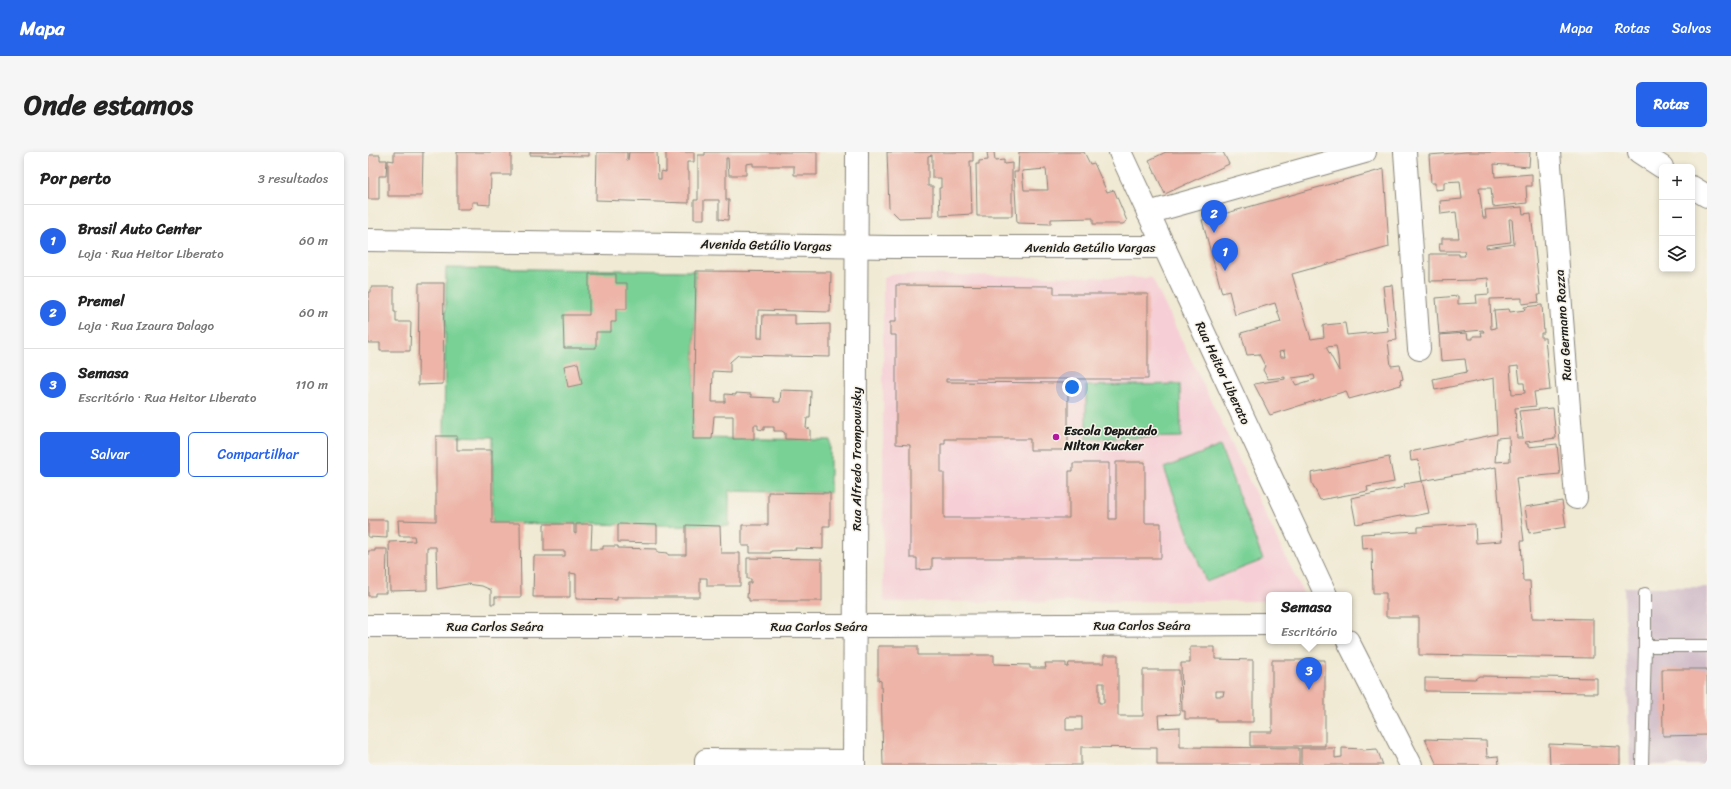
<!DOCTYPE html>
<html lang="pt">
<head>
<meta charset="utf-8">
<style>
	:root { --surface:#fff; --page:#f6f6f6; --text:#222; --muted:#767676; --line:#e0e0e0; --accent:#2563eb }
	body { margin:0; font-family:Sriracha,sans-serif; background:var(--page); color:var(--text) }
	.controls { position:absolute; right:12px; top:12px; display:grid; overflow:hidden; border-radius:6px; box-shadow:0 2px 6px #0003 }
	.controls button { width:36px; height:36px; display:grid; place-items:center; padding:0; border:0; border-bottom:1px solid var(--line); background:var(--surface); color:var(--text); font:20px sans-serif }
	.you { position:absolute; left:704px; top:235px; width:14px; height:14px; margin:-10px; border:3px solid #fff; border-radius:50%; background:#1a73e8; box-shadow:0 0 0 6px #1a73e833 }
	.badge { display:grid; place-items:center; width:26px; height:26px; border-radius:50%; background:var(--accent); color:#fff; font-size:13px; font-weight:700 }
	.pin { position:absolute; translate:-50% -33px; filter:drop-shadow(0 1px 2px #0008) }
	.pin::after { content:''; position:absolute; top:21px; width:14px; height:12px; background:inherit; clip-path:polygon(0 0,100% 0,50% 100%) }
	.popup { position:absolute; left:898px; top:440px; width:86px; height:52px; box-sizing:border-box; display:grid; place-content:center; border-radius:6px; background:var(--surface); filter:drop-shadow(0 1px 3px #0005); font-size:13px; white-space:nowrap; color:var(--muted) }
	.popup b { font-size:15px; color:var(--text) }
	.popup::after { content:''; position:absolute; left:50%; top:100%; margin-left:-8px; border:8px solid transparent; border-top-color:var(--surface) }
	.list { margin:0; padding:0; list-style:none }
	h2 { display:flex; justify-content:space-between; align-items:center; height:52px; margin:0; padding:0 16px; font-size:17px }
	h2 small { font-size:13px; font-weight:400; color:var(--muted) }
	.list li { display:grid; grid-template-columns:26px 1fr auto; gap:12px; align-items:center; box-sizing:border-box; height:72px; padding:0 16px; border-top:1px solid var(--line) }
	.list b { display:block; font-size:15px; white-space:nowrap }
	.list p { margin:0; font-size:13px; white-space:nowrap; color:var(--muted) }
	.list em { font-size:13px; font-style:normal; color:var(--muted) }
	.actions { display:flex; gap:8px; padding:12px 16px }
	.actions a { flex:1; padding:9px 0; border:1px solid var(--accent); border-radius:6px; text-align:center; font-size:14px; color:var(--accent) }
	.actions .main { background:var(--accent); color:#fff }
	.icon { flex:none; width:22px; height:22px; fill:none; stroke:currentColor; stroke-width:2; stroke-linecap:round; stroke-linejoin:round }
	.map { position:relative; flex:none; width:1339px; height:613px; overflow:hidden; border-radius:6px }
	header { display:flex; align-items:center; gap:24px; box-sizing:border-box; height:56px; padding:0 20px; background:var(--accent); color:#fff }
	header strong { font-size:19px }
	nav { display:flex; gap:22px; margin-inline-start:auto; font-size:14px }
	.intro { display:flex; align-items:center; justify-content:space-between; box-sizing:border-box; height:96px; padding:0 24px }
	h1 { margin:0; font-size:28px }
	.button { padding:10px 18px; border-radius:6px; background:var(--accent); color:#fff; font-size:14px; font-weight:700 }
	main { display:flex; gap:24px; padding:0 24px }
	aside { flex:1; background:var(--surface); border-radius:6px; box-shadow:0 2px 6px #0003 }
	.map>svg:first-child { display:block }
	.built { fill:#f6cfd6 }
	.industrial { fill:#d1bdc9 }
	.green { fill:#79d196; stroke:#4a7659 }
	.building { fill:#edb4a7; fill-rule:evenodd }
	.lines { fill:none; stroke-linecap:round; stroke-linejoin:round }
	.lane-casing { stroke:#868378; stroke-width:14 }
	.street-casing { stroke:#868378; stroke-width:24 }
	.secondary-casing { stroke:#868378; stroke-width:24 }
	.primary-casing { stroke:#868378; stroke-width:24 }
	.lane { stroke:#fff; stroke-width:12 }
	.street { stroke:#fff; stroke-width:22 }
	.secondary { stroke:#fff; stroke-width:22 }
	.primary { stroke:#fff; stroke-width:22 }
	.poi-dot { fill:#b5179e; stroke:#f7f3e8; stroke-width:1.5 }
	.labels { text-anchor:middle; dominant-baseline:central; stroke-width:3; stroke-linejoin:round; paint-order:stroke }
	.street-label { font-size:13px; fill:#1c1c1c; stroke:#f7f3e8 }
	.poi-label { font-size:13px; font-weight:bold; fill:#1c1c1c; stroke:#f7f3e8; text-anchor:start }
</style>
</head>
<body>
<header>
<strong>Mapa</strong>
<nav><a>Mapa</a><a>Rotas</a><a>Salvos</a></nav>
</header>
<div class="intro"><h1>Onde estamos</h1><a class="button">Rotas</a></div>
<main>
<aside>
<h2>Por perto<small>3 resultados</small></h2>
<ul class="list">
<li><span class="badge">1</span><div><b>Brasil Auto Center</b><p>Loja · Rua Heitor Liberato</p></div><em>60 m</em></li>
<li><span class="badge">2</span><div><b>Premel</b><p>Loja · Rua Izaura Dalago</p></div><em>60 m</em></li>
<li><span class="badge">3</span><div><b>Semasa</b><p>Escritório · Rua Heitor Liberato</p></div><em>110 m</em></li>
</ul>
<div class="actions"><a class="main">Salvar</a><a>Compartilhar</a></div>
</aside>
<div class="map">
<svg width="1339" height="613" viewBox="0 0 1339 613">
	<rect width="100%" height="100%" fill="#f7f3e8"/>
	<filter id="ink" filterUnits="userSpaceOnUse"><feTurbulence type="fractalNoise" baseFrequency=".025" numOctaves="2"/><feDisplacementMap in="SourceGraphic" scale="8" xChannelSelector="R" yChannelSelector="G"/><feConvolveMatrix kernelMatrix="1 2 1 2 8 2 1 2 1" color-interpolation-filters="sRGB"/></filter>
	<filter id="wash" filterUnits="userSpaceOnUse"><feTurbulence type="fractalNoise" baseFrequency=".012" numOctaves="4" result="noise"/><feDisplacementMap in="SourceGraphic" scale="16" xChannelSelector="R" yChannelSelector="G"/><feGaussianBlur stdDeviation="0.9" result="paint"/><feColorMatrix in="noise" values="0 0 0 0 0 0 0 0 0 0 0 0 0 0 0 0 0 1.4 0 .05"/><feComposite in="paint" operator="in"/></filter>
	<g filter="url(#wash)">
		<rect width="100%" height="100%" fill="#f0ead4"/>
		<polygon class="built" points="524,122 784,126 936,443 901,443 901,449 517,450 515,444 515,127"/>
		<polygon class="industrial" points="1256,435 1339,435 1339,613 1262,613"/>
		<g class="green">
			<polygon points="78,116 328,119 325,286 462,288 462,341 361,339 361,374 124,371 125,285 76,284"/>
			<polygon points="812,232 813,285 718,287 718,234"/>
			<polygon points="852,294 895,408 838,430 796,316"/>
		</g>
		<g id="blocks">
			<g class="building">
				<polygon points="26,0 55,0 54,44 20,44 20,8 26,9"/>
				<polygon points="89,0 143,0 143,23 123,23 122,53 109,52 110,50 104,50 104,54 101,57 89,57"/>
				<polygon points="162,0 221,0 221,4 162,3"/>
				<polygon points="229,0 259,0 259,8 260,8 261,0 289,0 290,27 293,27 293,19 298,20 298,0 326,0 326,10 319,10 319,19 321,20 321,51 228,48"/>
				<polygon points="337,0 449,0 449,23 426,23 426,14 385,14 385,11 378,12 378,23 361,23 360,6 358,6 358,48 361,48 360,68 351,67 351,48 336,48 336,67 326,67 326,48 330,48 330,3 337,3"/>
				<polygon points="519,0 605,0 605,9 602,9 604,62 572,64 571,36 573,36 573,26 564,26 564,3 560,4 560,34 565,34 565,65 531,66 521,56"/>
				<polygon points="619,0 626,0 627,9 636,8 636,12 644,11 644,64 609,64 608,12 611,12 611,9 620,8"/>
				<path d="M651,0h65l6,12 4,-1 13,29 7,-2 13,31 -4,3h-30v-6l-42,1v5l-34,-1 -3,-51h4zM678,17l2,21h-24l-2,-19z"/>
				<polygon points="798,0 855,0 861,12 797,42 781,8"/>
				<path d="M1098,0h64l-1,15 -35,-3 1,13 37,-3v12h-6l1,17 -34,4 -2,-19h-12l4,30h3l-1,-8 37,-3 1,7 8,-1 9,82h-2l1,7 -17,2v-6l-32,1 1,30 5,-1 -2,-18 15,-1 1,3 15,-2 -1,-3 18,-2 2,28h-3v5h4l5,52 -16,2 2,14 -21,2 2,30h6l-4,-27 34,-3 3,30 -31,4 1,2h2v3l29,-3 3,30 -44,4 8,63h-3l2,40h7l2,37 61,1v39l-174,-3v-38h-33v-24h-13l-1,-45 -10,1 -1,-15 57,-3v-4l57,-3 1,19 26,-2 -6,-74 -74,14 7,32 -15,3h-8v-1l-50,9 -5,-26 54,-11 -1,-3 18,-3 -4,-21 -7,1 -1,-9 87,-18 -3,-56 -59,12 -2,-11 34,-7 -2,-13 -24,2 -2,-26 28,-2 1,6h5v-3h9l-1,-4h3l-1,-2 -44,4 -3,-36 22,-2v8l19,-1 -1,-8 13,-1 -1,-16 -13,1v1l-45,1v-27h29v2h6l-1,-5h-24l-1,-7h3v-6h17l-3,-26 -15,2 -1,-13 22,-2 -2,-18 -16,1v7l-9,1v-7h-4l-2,-28zM1141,67h3l2,25 -28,4v-3l25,-3zM1150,214l2,17h4l1,10 -13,1 -2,-27zM1141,285l1,24 -15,1 2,-24z"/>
				<polygon points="0,3 12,3 12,8 19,8 18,24 11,24 11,47 0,47"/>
				<path d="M1016,17l5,78 -97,27 19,65 13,-2 -1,-11 2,-1 20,-2 2,12 41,-4 -5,-45 9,-1 5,55 -9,1 3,25 9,-1 3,14 -3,1 1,5 -52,14 -3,-8 -76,24 -16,-31 31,-5v-2l-17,2 -5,-9 2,-4 -6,-12 -12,1 -6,-22 40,-11 -6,-19 -40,12 -6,-24 -7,2 -20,-73zM968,194l2,11 1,14 -13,-24zM916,199l1,6h-5l-1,-5zM946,223l1,4 -19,6 -4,-7z"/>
				<polygon points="328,119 463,120 462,160 390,158 390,186 394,186 395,163 427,163 427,173 462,172 462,205 370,203 362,210 362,220 345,219 344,250 357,250 357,242 368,243 368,241 383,242 383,245 406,246 406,250 412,250 413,238 443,239 442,266 439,266 438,276 442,277 442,288 417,287 417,281 414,279 406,279 406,275 396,275 396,278 390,277 390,273 386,273 386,287 365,287 365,264 346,264 344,287 325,287"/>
				<polygon points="221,122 248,122 248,131 259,131 259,157 248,157 248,170 243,170 243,180 228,180 228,196 196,196 195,163 221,163"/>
				<polygon points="51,131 76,131 75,232 50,233"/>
				<polygon points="528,133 686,134 686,142 780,142 780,227 578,227 578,230 700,231 700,298 662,298 662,287 577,287 577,292 573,292 573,321 576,321 576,366 701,366 701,319 705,319 705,311 741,311 741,367 748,367 748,310 777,310 777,371 793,371 793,406 564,406 564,417 549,418 549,406 542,406 542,293 528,292 528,183 522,183 522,170 528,170"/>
				<polygon points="3,135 26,135 26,160 28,160 28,170 43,170 42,199 12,199 12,191 0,191 0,140 3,140"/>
				<polygon points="210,211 214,232 200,235 196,214"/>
				<polygon points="68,284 89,284 89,298 124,298 124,371 152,371 153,445 127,445 127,452 123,452 123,438 114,434 99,432 69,437 68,395 59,395 59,438 22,439 21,390 47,389 46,384 31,384 30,368 68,369"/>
				<polygon points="1021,305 1026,330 999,335 1000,339 952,348 944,331 943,321"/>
				<polygon points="400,340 462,341 462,374 455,374 455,397 427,396 428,398 403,399 403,401 382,401 382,394 374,394 374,373 400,373"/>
				<polygon points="1194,349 1198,375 1161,381 1157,355"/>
				<polygon points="0,368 19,368 19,386 0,385"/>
				<polygon points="176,372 206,372 206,381 208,382 208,372 224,372 223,397 235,397 235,394 250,394 250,396 289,397 289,400 300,401 300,403 318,403 318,373 352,374 353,401 372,401 372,434 339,434 339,426 332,426 332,445 249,445 249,448 208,447 208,422 202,421 202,445 165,445 166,404 197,404 197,399 176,399"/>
				<polygon points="250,372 289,373 289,391 250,390"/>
				<polygon points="7,397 19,397 18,441 7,441 7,444 0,444 0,399 7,399"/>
				<polygon points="379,406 454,407 454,449 381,449 381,446 379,446 380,431 383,431 383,427 379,427"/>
				<path d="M510,494h40v9h76v9l36,1v3h16l-1,-5h21v4h2l1,-4h35v-8h14v61h25v-46h36l1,44 -22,1 1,13 21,-1v20l119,1v17h-142v-17l-76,-1v18h-198l-2,-84 -3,-1zM731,531h5v20h-5zM698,565h16v13h-16z"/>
				<path d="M822,495h25v12l38,1v62h-37v-3h-31v-8h-3l-1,-48h9zM848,539h8l-1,5h-7z"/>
				<polygon points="904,508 957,508 957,594 882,594 882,580 904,580"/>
				<polygon points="1294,517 1339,517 1339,583 1295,584"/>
				<polygon points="1111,524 1229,526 1229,541 1057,539 1057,526 1107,527"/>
				<polygon points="1057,587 1118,589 1119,605 1130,604 1131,613 1069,613"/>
				<polygon points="1181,592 1252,595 1252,613 1182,613"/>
				<polygon points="933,596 967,596 967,606 974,605 974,596 995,597 995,598 1009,597 1015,613 933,613"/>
			</g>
		</g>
	</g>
	<g filter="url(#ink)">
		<use href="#blocks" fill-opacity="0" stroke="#868378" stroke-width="1"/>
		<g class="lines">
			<defs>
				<g id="lane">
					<polyline points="1277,494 1339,494"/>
					<polyline points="1274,613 1277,494 1277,442"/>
				</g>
				<g id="street">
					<polyline points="1037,0 1051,197"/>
					<polyline points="1181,0 1208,346"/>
					<polyline points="780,61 997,0"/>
					<polyline points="0,474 518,474 901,472"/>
					<polyline points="338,613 338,608 486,609"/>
				</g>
				<g id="secondary">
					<polyline points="1271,0 1294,15"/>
					<polyline points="1324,35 1339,44"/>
					<polyline points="0,88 525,95 797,95"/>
				</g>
				<g id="primary">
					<polyline points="752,0 958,443"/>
					<polyline points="980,489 1043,613"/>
					<polyline points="486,613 489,0"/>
				</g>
			</defs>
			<use href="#lane" class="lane-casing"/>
			<use href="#street" class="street-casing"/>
			<use href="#secondary" class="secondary-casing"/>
			<use href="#primary" class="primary-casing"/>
			<use href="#lane" class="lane"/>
			<use href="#street" class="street"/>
			<use href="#secondary" class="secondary"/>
			<use href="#primary" class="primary"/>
		</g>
	</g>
	<circle class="poi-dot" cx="688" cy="285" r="4"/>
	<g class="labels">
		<g class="street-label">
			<text transform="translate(398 93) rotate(1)">Avenida Getúlio Vargas</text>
			<text x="722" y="95">Avenida Getúlio Vargas</text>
			<text transform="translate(1195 173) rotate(-94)">Rua Germano Rozza</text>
			<text transform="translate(855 221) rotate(65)">Rua Heitor Liberato</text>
			<text transform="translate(488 307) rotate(-90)">Rua Alfredo Trompowisky</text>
			<text x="774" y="473">Rua Carlos Seára</text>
			<text x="127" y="474">Rua Carlos Seára</text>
			<text x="451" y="474">Rua Carlos Seára</text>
		</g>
		<g class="poi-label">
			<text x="696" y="278">Escola Deputado<tspan x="696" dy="15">Nilton Kucker</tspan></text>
		</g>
	</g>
</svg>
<div class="controls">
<button>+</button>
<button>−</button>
<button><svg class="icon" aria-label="layers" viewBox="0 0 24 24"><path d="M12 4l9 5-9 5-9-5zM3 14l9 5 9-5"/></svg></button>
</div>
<div class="you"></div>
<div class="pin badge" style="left:857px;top:119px">1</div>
<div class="pin badge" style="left:846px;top:81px">2</div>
<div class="pin badge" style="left:941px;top:538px">3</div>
<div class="popup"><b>Semasa</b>Escritório</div>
</div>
</main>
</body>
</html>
